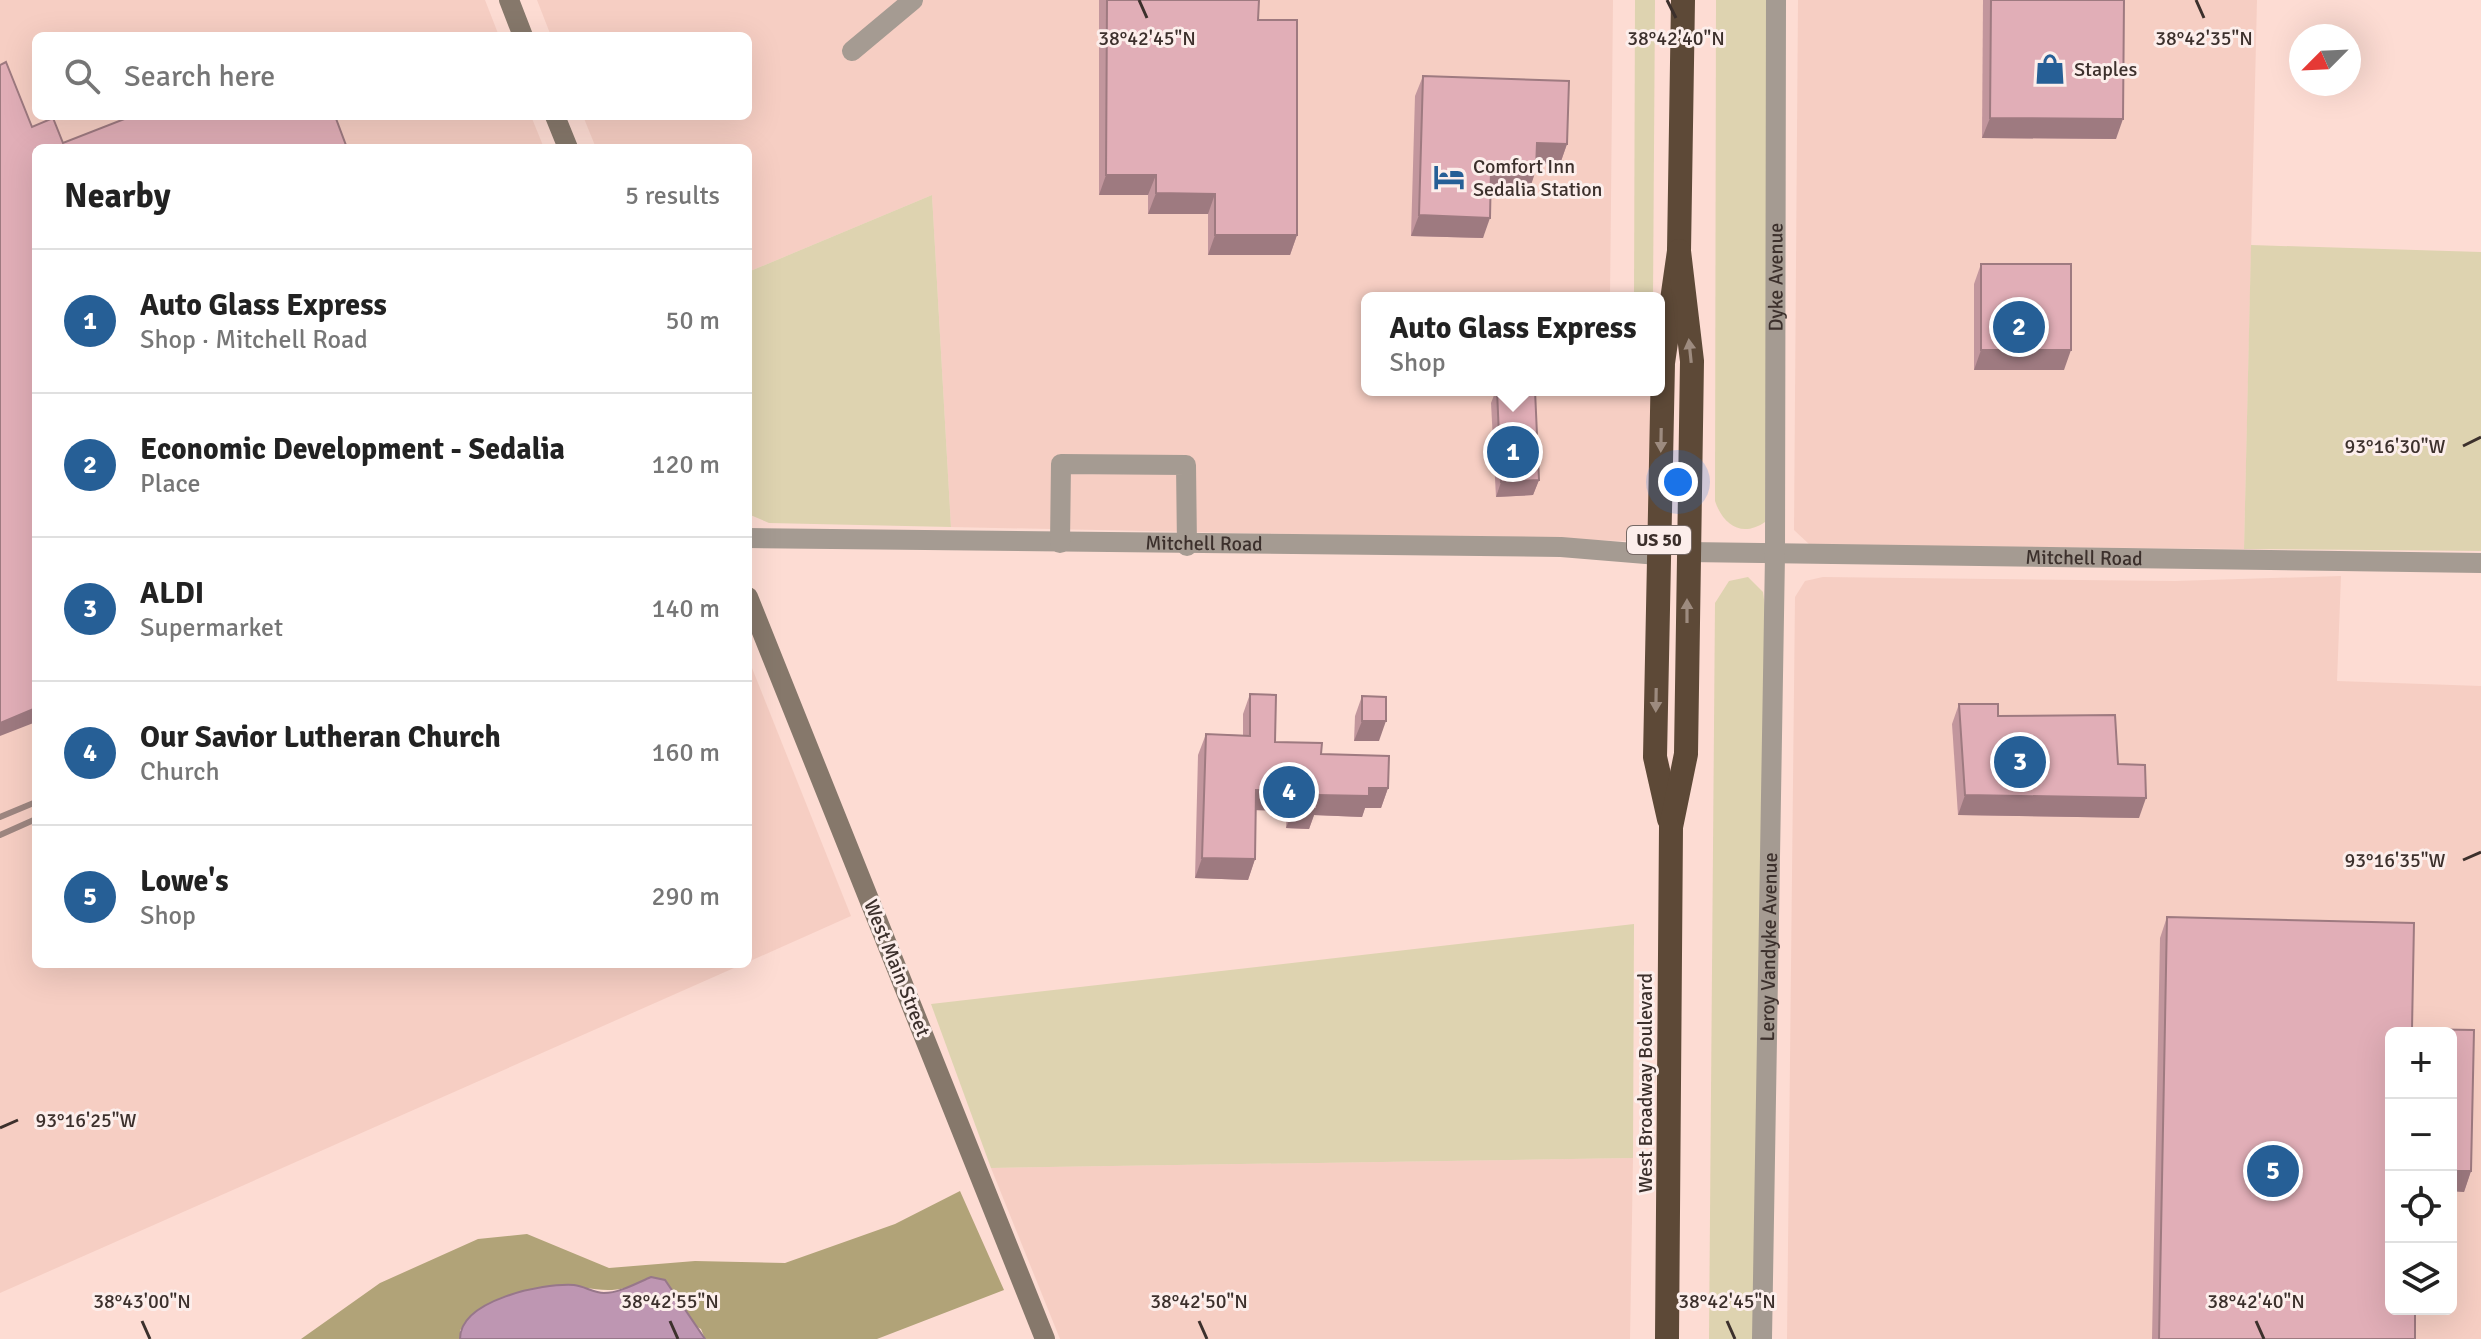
<!DOCTYPE html>
<html lang="en">
<head>
<meta charset="utf-8">
<style>
	:root { --surface:#fff; --page:#f2f2f2; --text:#222; --muted:#767676; --line:#e0e0e0; --accent:#265f96 }
	body { margin:0; font-family:Signika,sans-serif; background:var(--page); color:var(--text) }
	.controls { position:absolute; right:24px; bottom:24px; display:grid; overflow:hidden; border-radius:12px; box-shadow:0 8px 32px #0002 }
	.controls button { width:72px; height:72px; display:grid; place-items:center; padding:0; border:0; border-bottom:2px solid var(--line); background:var(--surface); color:var(--text); font:40px sans-serif }
	.compass { position:absolute; left:2289px; top:24px; width:72px; height:72px; border-radius:50%; background:var(--surface); box-shadow:0 8px 32px #0002; rotate:246deg }
	.you { position:absolute; left:1678px; top:482px; width:28px; height:28px; margin:-20px; border:6px solid #fff; border-radius:50%; background:#1a73e8; box-shadow:0 0 0 12px #1a73e833 }
	.badge { display:grid; place-items:center; width:52px; height:52px; border-radius:50%; background:var(--accent); color:#fff; font-size:26px; font-weight:700 }
	.pin { position:absolute; translate:-50% -50%; border:4px solid #fff; box-shadow:0 2px 8px #0006 }
	.popup { position:absolute; left:1361px; top:292px; width:304px; height:104px; box-sizing:border-box; display:grid; place-content:center; border-radius:12px; background:var(--surface); filter:drop-shadow(0 2px 6px #0005); font-size:26px; white-space:nowrap; color:var(--muted) }
	.popup b { font-size:30px; color:var(--text) }
	.popup::after { content:''; position:absolute; left:50%; top:100%; margin-left:-16px; border:16px solid transparent; border-top-color:var(--surface) }
	.list { margin:0; padding:0; list-style:none }
	h2 { display:flex; justify-content:space-between; align-items:center; height:104px; margin:0; padding:0 32px; font-size:34px }
	h2 small { font-size:26px; font-weight:400; color:var(--muted) }
	.list li { display:grid; grid-template-columns:52px 1fr auto; gap:24px; align-items:center; box-sizing:border-box; height:144px; padding:0 32px; border-top:2px solid var(--line) }
	.list b { display:block; font-size:30px; white-space:nowrap }
	.list p { margin:0; font-size:26px; white-space:nowrap; color:var(--muted) }
	.list em { font-size:26px; font-style:normal; color:var(--muted) }
	.icon { flex:none; width:44px; height:44px; fill:none; stroke:currentColor; stroke-width:2; stroke-linecap:round; stroke-linejoin:round }
	.map { position:relative; flex:none; width:2481px; height:1339px; overflow:hidden }
	.search { position:absolute; background:var(--surface); box-shadow:0 8px 32px #0002; left:32px; top:32px; width:720px; height:88px; display:flex; align-items:center; gap:20px; box-sizing:border-box; padding:0 28px; border-radius:12px; color:var(--muted); font-size:30px }
	.panel { position:absolute; background:var(--surface); box-shadow:0 8px 32px #0002; left:32px; top:144px; width:720px; height:824px; border-radius:12px }
	.map>svg:first-child { display:block }
	.built { fill:#f6cec3; fill-rule:evenodd }
	.green { fill:#ded3b0 }
	.forest { fill:#b1a378 }
	.water { fill:#be96b2; stroke:#97778a; stroke-width:2 }
	.lines { fill:none; stroke-linecap:round; stroke-linejoin:round }
	.street { stroke:#a59b92; stroke-width:20 }
	.secondary { stroke:#86786b; stroke-width:20 }
	.highway { stroke:#5d4937; stroke-width:24 }
	.rail { stroke:#9d8680; stroke-width:6 }
	.wall { fill:#c2969d }
	.shaded-wall { fill:#9e7a80 }
	.building { fill:#e1aeb7; stroke:#9e7a80; stroke-width:2 }
	.oneway { fill:#9d8b7f }
	.ticks { fill:none; stroke:#3c302c; stroke-width:3 }
	.labels { text-anchor:middle; dominant-baseline:central; stroke-width:6; stroke-linejoin:round; paint-order:stroke }
	.shield { fill:#fceeeb; stroke:#766965; stroke-width:2 }
	.shield-label { font-size:18px; font-weight:bold; fill:#3c302c }
	.poi-label { font-size:20px; fill:#3c302c; stroke:#fceeeb; text-anchor:start }
	.street-label { font-size:20px; fill:#3c302c; stroke:#fceeeb }
	.ticks-label { font-size:20px; text-anchor:middle; fill:#3c302c; stroke:#fceeeb; stroke-width:6; stroke-linejoin:round; paint-order:stroke }
</style>
</head>
<body>
<div class="map">
<svg width="2481" height="1339" viewBox="0 0 2481 1339">
	<rect width="100%" height="100%" fill="#fddcd3"/>
	<g class="built">
		<polygon points="0,0 485,0 499,36 36,36 36,116 531,116 544,148 36,148 36,964 743,964 0,1293"/>
		<polygon points="537,0 1613,0 1610,298 1367,298 1367,390 1652,390 1651,518 1644,535 1627,541 951,527 932,195 748,272 748,148 596,148 583,116 748,116 748,36 551,36"/>
		<polygon points="1798,0 2257,0 2244,549 1810,545 1794,530"/>
		<path d="M2341,576l-4,105 144,5v653h-694l8,-742 10,-16 18,-4 352,4zM2391,1033h60v276h-60z"/>
		<polygon points="748,658 851,916 748,962"/>
		<polygon points="1633,1158 1630,1339 1060,1339 991,1168"/>
	</g>
	<g class="green">
		<polygon points="1635,0 1655,0 1653,298 1634,298"/>
		<path d="M1716,0h55l-6,522c-23,16 -42,3 -50,-21z"/>
		<polygon points="932,195 951,527 769,523 748,514 748,272"/>
		<polygon points="2251,245 2481,252 2481,551 2244,549"/>
		<polygon points="1748,577 1763,592 1766,614 1759,1339 1709,1339 1715,603 1729,581"/>
		<polygon points="1634,924 1633,1158 991,1168 931,1004"/>
	</g>
	<path class="forest" d="M960,1191l44,99 -127,49h-172l-4,-10 -76,-41c-28,7 -51,-7 -80,-1 -24,4 -62,31 -85,43v9h-159l79,-56 98,-44 49,-5 82,34 86,-7 90,2 110,-39z"/>
	<path class="water" d="M651,1277l14,3 40,59h-245c0,-39 82,-56 114,-54 10,1 20,8 30,8 15,0 33,-10 47,-16z"/>
	<g class="lines">
		<g class="street">
			<polyline points="852,51 913,0"/>
			<path id="s1" d="M748,538l813,9 97,8"/>
			<polyline points="1060,543 1061,464 1186,465 1187,546"/>
			<path id="s2" d="M1688,552l793,11"/>
			<path id="s3" d="M1762,1339l13,-784 1,-555"/>
		</g>
		<g class="secondary">
			<polyline points="509,0 523,36"/>
			<polyline points="555,116 568,148"/>
			<polyline points="748,597 1045,1339"/>
		</g>
		<g class="highway">
			<polyline points="1669,819 1655,757 1663,363 1679,251 1683,0"/>
			<polyline points="1667,1339 1671,827 1686,754 1692,361 1679,251"/>
		</g>
		<g class="rail">
			<polyline points="0,817 36,802"/>
			<polyline points="0,835 36,819"/>
		</g>
	</g>
	<g class="wall">
		<polygon points="1099,0 1259,0 1258,20 1297,235 1290,255 1208,255 1208,214 1148,214 1148,195 1099,195"/>
		<polygon points="1983,0 2124,0 2116,139 1982,138"/>
		<polygon points="1423,76 1567,144 1560,164 1537,163 1529,191 1491,189 1483,238 1411,236 1415,96"/>
		<polygon points="1981,264 2064,370 1974,370 1974,284"/>
		<polygon points="1496,390 1535,390 1539,480 1533,495 1496,497 1491,403"/>
		<polygon points="1250,694 1275,742 1321,754 1388,788 1381,808 1365,808 1362,817 1314,815 1309,829 1286,828 1287,811 1256,810 1255,859 1248,880 1195,878 1198,755 1206,734 1243,735 1243,714"/>
		<polygon points="1362,696 1379,741 1354,741 1355,716"/>
		<polygon points="1959,704 1998,716 2118,764 2139,818 1958,815 1952,724"/>
		<polygon points="2167,917 2414,923 2412,1029 2474,1030 2471,1171 2464,1192 2451,1191 2451,1033 2391,1033 2391,1309 2415,1309 2415,1339 2152,1339 2160,938"/>
	</g>
	<g class="shaded-wall">
		<polygon points="1990,118 2123,119 2116,139 1982,138"/>
		<polygon points="1537,143 1567,144 1560,164 1530,163"/>
		<polygon points="1491,169 1536,170 1529,191 1484,189"/>
		<polygon points="1106,175 1156,175 1148,195 1099,195"/>
		<polygon points="1156,193 1215,194 1208,214 1148,214"/>
		<polygon points="1419,215 1490,218 1483,238 1411,236"/>
		<polygon points="1215,235 1297,235 1290,255 1208,255"/>
		<polygon points="1981,350 2071,350 2064,370 1974,370"/>
		<polygon points="1539,480 1533,495 1496,497 1501,482"/>
		<polygon points="36,708 36,722 0,736 0,723"/>
		<polygon points="1362,721 1386,721 1379,741 1354,741"/>
		<polygon points="1369,788 1388,788 1381,808 1365,808 1362,817 1314,815 1309,829 1286,828 1294,808 1317,795"/>
		<polygon points="1256,790 1294,791 1287,811 1249,810"/>
		<polygon points="1965,795 2146,798 2139,818 1958,815"/>
		<polygon points="1202,858 1255,859 1248,880 1195,878"/>
		<polygon points="2451,1171 2471,1171 2464,1192 2451,1191"/>
	</g>
	<g class="building">
		<polygon points="1107,0 1259,0 1258,20 1297,20 1297,235 1215,235 1215,194 1156,193 1156,175 1106,175"/>
		<polygon points="1991,0 2124,0 2123,119 1990,118"/>
		<polygon points="6,62 32,127 53,118 63,143 132,116 335,116 347,148 36,148 36,708 0,723 0,65"/>
		<polygon points="1423,76 1569,81 1567,144 1537,143 1536,170 1491,169 1490,218 1419,215"/>
		<rect x="1981" y="264" width="90" height="86"/>
		<polygon points="1497,390 1535,390 1539,480 1501,482"/>
		<polygon points="1250,694 1276,695 1275,742 1322,743 1321,754 1389,756 1388,788 1369,788 1369,796 1317,795 1317,809 1294,808 1294,791 1256,790 1255,859 1202,858 1206,734 1250,736"/>
		<polygon points="1362,696 1386,697 1386,721 1362,721"/>
		<polygon points="1959,704 1998,704 1998,716 2115,715 2118,764 2145,765 2146,798 1965,795"/>
		<polygon points="2167,917 2414,923 2412,1029 2474,1030 2471,1171 2451,1171 2451,1033 2391,1033 2391,1309 2415,1309 2415,1339 2159,1339"/>
	</g>
	<defs><path id="oneway-solid" d="M-6-.8H1V-3.2L6.5 0L1 3.2V.8H-6Z" transform="scale(2)"/></defs>
	<g class="oneway">
		<use href="#oneway-solid" transform="translate(1690 351) rotate(-96)"/>
		<use href="#oneway-solid" transform="translate(1661 440) rotate(91)"/>
		<use href="#oneway-solid" transform="translate(1687 611) rotate(-90)"/>
		<use href="#oneway-solid" transform="translate(1656 700) rotate(91)"/>
	</g>
	<path class="ticks" d="M1139,0l8,18M1667,0l9,18M2196,0l8,18M2463,446l18,-9M2463,860l18,-8M0,1128l18,-8M142,1321l8,18M670,1321l8,18M1199,1321l8,18M1727,1321l8,18M2256,1321l8,18"/>
	<defs>
		<symbol id="shop-bare" viewBox="-9 -9 18 18"><path d="M-5-2.5h2.3a2.7 3.5 0 0 1 5.4 0H5L5.5 6h-11ZM-1.5-2.5h3a1.5 2.3 0 0 0-3 0Z" fill="#265f96" stroke="#fceeeb" stroke-width="2.5" paint-order="stroke"/></symbol>
		<symbol id="hotel-bare" viewBox="-9 -9 18 18"><path d="M-6-4.5h1.5V1H6V5H4.5V3h-9V5H-6ZM-4 0a1.8 1.8 0 1 1 3.6 0ZM.5 0V-2.5h3Q6-2.5 6 0Z" fill="#265f96" stroke="#fceeeb" stroke-width="2.5" paint-order="stroke"/></symbol>
	</defs>
	<g fill-rule="evenodd">
		<use href="#shop-bare" x="2028" y="47" width="44" height="44"/>
		<use href="#hotel-bare" x="1427" y="155" width="44" height="44"/>
	</g>
	<g class="labels">
		<rect class="shield" x="1627" y="526" width="64" height="28" rx="6"/>
		<g class="shield-label">
			<text x="1659" y="540">US 50</text>
		</g>
		<g class="poi-label">
			<text x="2074" y="69">Staples</text>
			<text x="1473" y="166">Comfort Inn<tspan x="1473" dy="23">Sedalia Station</tspan></text>
		</g>
		<g class="street-label">
			<text stroke="none"><textPath href="#s3" startOffset="1062">Dyke Avenue</textPath></text>
			<text stroke="none"><textPath href="#s1" startOffset="456">Mitchell Road</textPath></text>
			<text stroke="none"><textPath href="#s2" startOffset="396">Mitchell Road</textPath></text>
			<text stroke="none"><textPath href="#s3" startOffset="392">Leroy Vandyke Avenue</textPath></text>
			<text transform="translate(897 968) rotate(68)">West Main Street</text>
			<text transform="translate(1645 1083) rotate(-90)">West Broadway Boulevard</text>
		</g>
	</g>
	<g class="ticks-label">
		<text x="1147" y="45">38°42'45"N</text>
		<text x="1676" y="45">38°42'40"N</text>
		<text x="2204" y="45">38°42'35"N</text>
		<text x="2395" y="453">93°16'30"W</text>
		<text x="2395" y="867">93°16'35"W</text>
		<text x="86" y="1127">93°16'25"W</text>
		<text x="142" y="1308">38°43'00"N</text>
		<text x="670" y="1308">38°42'55"N</text>
		<text x="1199" y="1308">38°42'50"N</text>
		<text x="1727" y="1308">38°42'45"N</text>
		<text x="2256" y="1308">38°42'40"N</text>
	</g>
</svg>
<div class="controls">
<button>+</button>
<button>−</button>
<button><svg class="icon" aria-label="locate" viewBox="0 0 24 24"><circle cx="12" cy="12" r="6"/><path d="M12 2v4M12 18v4M2 12h4M18 12h4"/></svg></button>
<button><svg class="icon" aria-label="layers" viewBox="0 0 24 24"><path d="M12 4l9 5-9 5-9-5zM3 14l9 5 9-5"/></svg></button>
</div>
<svg class="compass" viewBox="-18 -18 36 36"><path d="M0-13l5 13h-10z" fill="#e53935"/><path d="M0 13l5-13h-10z" fill="#767676"/></svg>
<div class="you"></div>
<div class="pin badge" style="left:1513px;top:452px">1</div>
<div class="popup"><b>Auto Glass Express</b>Shop</div>
<div class="pin badge" style="left:2019px;top:327px">2</div>
<div class="pin badge" style="left:2020px;top:762px">3</div>
<div class="pin badge" style="left:1289px;top:792px">4</div>
<div class="pin badge" style="left:2273px;top:1171px">5</div>
<div class="search"><svg class="icon" aria-label="search" viewBox="0 0 24 24"><circle cx="10" cy="10" r="6"/><path d="M15 15l6 6"/></svg>Search here</div>
<section class="panel">
<h2>Nearby<small>5 results</small></h2>
<ul class="list">
<li><span class="badge">1</span><div><b>Auto Glass Express</b><p>Shop · Mitchell Road</p></div><em>50 m</em></li>
<li><span class="badge">2</span><div><b>Economic Development - Sedalia</b><p>Place</p></div><em>120 m</em></li>
<li><span class="badge">3</span><div><b>ALDI</b><p>Supermarket</p></div><em>140 m</em></li>
<li><span class="badge">4</span><div><b>Our Savior Lutheran Church</b><p>Church</p></div><em>160 m</em></li>
<li><span class="badge">5</span><div><b>Lowe's</b><p>Shop</p></div><em>290 m</em></li>
</ul>
</section>
</div>
</body>
</html>
